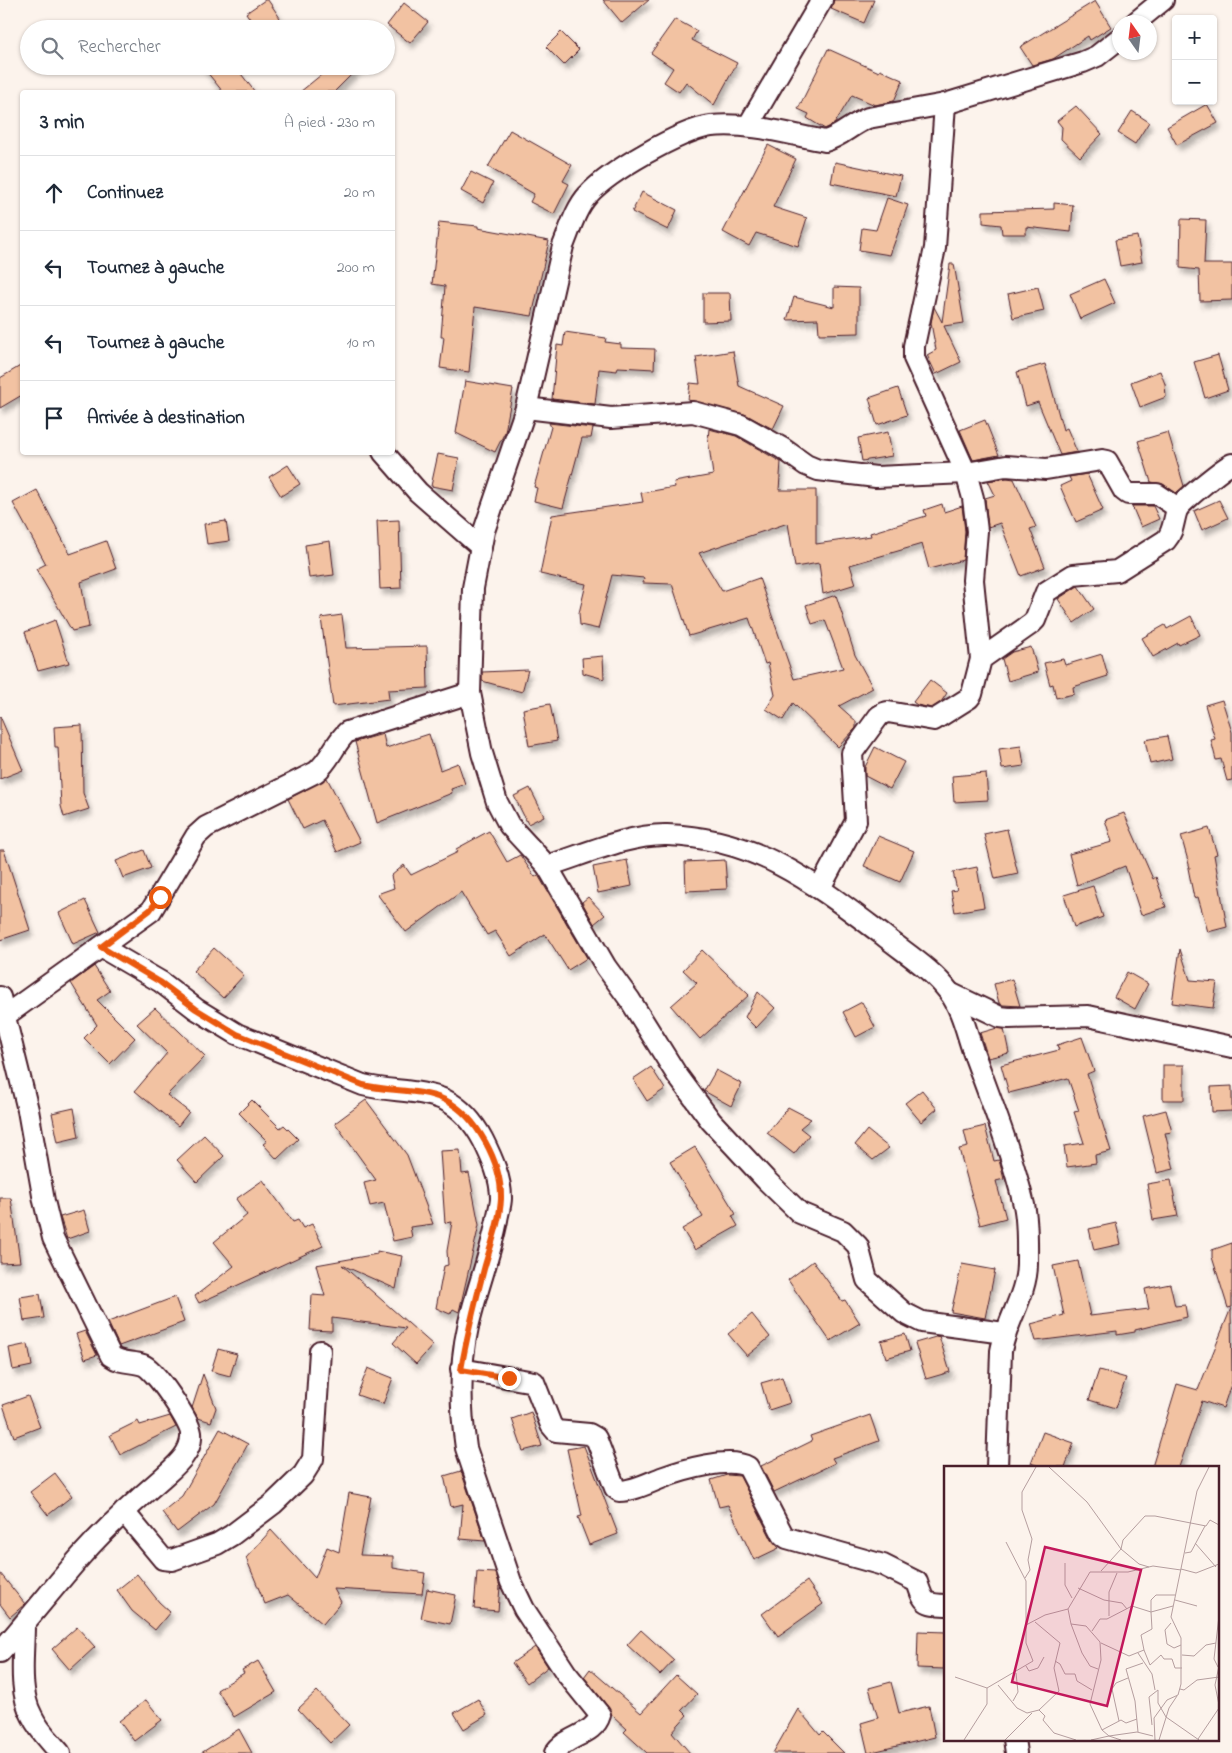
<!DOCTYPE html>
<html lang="fr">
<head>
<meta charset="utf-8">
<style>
	:root { --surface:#fff; --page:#f6f6f7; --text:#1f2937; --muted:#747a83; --line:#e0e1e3 }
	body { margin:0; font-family:"Indie Flower",sans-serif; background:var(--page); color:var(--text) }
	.controls { position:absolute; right:15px; top:15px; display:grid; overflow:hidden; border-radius:5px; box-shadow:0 1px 4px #0004 }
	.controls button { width:45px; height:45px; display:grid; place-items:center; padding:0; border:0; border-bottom:1px solid var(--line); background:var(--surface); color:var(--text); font:25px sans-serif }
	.compass { position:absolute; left:1112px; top:15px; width:45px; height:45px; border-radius:50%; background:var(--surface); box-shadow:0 1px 4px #0004; rotate:346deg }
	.stop { position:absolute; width:15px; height:15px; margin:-11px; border:4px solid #ea580c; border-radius:50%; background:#fff }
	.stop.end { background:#ea580c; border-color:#fff; box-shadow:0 1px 5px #0008 }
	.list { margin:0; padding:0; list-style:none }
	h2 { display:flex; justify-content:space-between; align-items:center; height:65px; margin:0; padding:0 20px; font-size:21px }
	h2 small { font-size:16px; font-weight:400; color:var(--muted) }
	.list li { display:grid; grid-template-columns:32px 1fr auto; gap:15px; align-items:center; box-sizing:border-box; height:75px; padding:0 20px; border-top:1px solid var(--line) }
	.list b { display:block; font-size:19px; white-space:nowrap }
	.list em { font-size:16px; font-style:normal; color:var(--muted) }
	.icon { flex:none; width:28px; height:28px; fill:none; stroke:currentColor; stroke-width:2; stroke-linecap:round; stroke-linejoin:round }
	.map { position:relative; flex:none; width:1232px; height:1753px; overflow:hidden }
	.search { position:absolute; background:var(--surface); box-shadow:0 1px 4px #0004; left:20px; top:20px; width:375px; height:55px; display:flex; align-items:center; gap:12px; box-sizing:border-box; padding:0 18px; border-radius:28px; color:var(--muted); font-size:19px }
	.panel { position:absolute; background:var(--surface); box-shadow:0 1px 4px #0004; left:20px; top:90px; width:375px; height:365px; border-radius:5px }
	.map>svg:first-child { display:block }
	.building { fill:#f2c2a2; stroke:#4a1f2b; filter:url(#shadow) }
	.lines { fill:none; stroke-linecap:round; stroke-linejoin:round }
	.minor-casing { stroke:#4a1f2b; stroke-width:24 }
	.minor { stroke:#fff; stroke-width:20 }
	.route { stroke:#ea580c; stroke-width:6 }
	.inset-road { fill:none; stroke:#b59e9f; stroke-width:1 }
	.view { fill:#c2185b; fill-opacity:0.15; stroke:#c2185b; stroke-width:2.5 }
	.inset-edge { fill:none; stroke:#4a1f2b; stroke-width:2.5 }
</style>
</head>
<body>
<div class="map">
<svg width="1232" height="1753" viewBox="0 0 1232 1753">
	<defs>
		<filter id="shadow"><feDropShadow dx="3" dy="5.5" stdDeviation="2.5" flood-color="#0004"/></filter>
	</defs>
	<rect width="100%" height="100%" fill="#fcf3ec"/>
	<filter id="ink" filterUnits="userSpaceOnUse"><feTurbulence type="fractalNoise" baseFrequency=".02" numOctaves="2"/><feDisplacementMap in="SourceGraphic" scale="10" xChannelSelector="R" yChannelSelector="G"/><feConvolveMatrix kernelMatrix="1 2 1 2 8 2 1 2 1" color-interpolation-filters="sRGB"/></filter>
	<g filter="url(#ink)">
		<g class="building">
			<polygon points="265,0 268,0 280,18 264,29 257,29 246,13"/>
			<polygon points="603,0 649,0 622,23"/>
			<polygon points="834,0 874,0 864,23 831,9"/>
			<polygon points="1095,1 1111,27 1090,40 1088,36 1053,59 1032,65 1020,47"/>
			<polygon points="404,3 428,22 410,43 387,25"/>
			<polygon points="675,19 697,31 692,40 737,63 714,105 686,82 679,92 664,82 673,68 651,53"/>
			<polygon points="561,32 579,50 564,65 546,47"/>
			<polygon points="828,49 879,72 880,70 903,80 894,101 875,105 852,95 835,123 831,126 825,129 807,118 809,114 798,109"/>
			<polygon points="202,66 235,66 255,92 223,92"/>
			<polygon points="332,66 360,66 334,92 300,92"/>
			<polygon points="1207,104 1218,123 1177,145 1167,127"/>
			<polygon points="1076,106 1102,134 1080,157 1061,139 1062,127 1057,121"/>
			<polygon points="1132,111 1149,122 1135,144 1118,133"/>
			<polygon points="510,130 572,165 563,181 569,184 554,214 530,202 534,194 488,167"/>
			<polygon points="768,145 796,159 773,207 807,218 798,246 756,233 749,246 723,232"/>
			<polygon points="835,162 901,176 896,196 831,183"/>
			<polygon points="471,172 493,183 483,203 461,191"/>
			<polygon points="642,192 677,210 668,230 632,212"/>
			<polygon points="887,198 908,205 890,255 859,250 862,228 876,230"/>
			<polygon points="1054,203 1073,205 1071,232 1026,227 1026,234 1002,234 1001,225 983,223 983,211 1054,209"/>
			<polygon points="1181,219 1206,220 1204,264 1232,264 1232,300 1200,301 1199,270 1180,268"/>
			<polygon points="439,222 478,226 478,228 549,241 532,316 475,307 469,372 440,368 444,337 441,337 445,286 432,284"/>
			<polygon points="1137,236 1142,262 1120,266 1115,240"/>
			<polygon points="950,264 954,264 964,323 944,326 961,362 936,374 927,355 936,350 931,323 934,307 942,322"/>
			<polygon points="1104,279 1115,303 1080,319 1070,294"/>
			<polygon points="834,287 859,288 859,333 819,334 818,319 787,320 794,297 834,307"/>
			<polygon points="1038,287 1044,311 1013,318 1008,294"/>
			<polygon points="703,293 730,293 731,321 703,322"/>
			<polygon points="565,332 606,338 605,342 621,344 621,348 655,349 654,369 618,367 617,371 599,369 595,404 552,399 557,345 563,346"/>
			<polygon points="733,351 739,386 784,406 773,429 744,414 688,400 690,383 700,384 696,357"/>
			<polygon points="1218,355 1228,390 1205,398 1194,362"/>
			<polygon points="1045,364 1063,430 1067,428 1077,452 1060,455 1038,402 1026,406 1017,372"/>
			<polygon points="22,365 22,395 0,408 0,378"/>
			<polygon points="1160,371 1165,384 1166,397 1140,407 1131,382"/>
			<polygon points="465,381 513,389 505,432 495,452 456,433"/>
			<polygon points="898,388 907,415 877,425 869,398"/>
			<polygon points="985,420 999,455 973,460 960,430"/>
			<polygon points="549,423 593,428 591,438 582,438 563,508 534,501 537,488 534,487 551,427"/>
			<polygon points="709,429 736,436 781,462 779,490 816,490 816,544 871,536 870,533 926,516 924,510 942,504 944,512 962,506 965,531 963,560 929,569 922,544 850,565 856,584 823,594 819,563 795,567 788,523 699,553 722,591 759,578 794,679 843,668 825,620 812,624 806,605 836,595 855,655 873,688 839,706 856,721 856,728 838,747 793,703 783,720 766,709 775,695 768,663 765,664 749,618 689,636 672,584 643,583 644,578 612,575 598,629 580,625 579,613 586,584 540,574 552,515 643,502 641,493 675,487 674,482 713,475 708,439"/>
			<polygon points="888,432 892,456 862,461 858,438"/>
			<polygon points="1168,432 1184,486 1176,493 1163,484 1151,482 1138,441"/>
			<polygon points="438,454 459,458 453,490 431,486"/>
			<polygon points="288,465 300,484 281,496 269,477"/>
			<polygon points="1087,474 1103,510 1076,522 1060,486 1071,481 1069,477"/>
			<polygon points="1007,478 1014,479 1036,527 1030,529 1045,567 1021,576 1000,523 988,527 985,498 995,495 988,481"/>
			<polygon points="37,490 70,554 106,541 116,569 81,582 89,627 72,631 36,569 46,564 13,503"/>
			<polygon points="1219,500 1228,518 1202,530 1194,511"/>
			<polygon points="1132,506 1153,506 1159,519 1141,527"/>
			<polygon points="399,520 401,588 380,589 377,521"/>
			<polygon points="226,521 229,541 207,544 204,524"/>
			<polygon points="330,541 334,575 309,578 305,545"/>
			<polygon points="1078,586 1094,609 1074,623 1058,599"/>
			<polygon points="342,615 346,648 427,646 428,688 388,690 389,699 333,706 321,618"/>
			<polygon points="1191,616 1200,635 1179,645 1178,643 1153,657 1142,638 1165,625 1167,629"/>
			<polygon points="55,620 69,663 38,671 25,632"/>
			<polygon points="1031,647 1038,672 1008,681 1002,659 1012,652"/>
			<polygon points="1102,654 1108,676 1073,687 1074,694 1056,698 1053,684 1050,685 1044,663 1063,659 1065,665"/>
			<polygon points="603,656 604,679 583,673 582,658"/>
			<polygon points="528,670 522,692 482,681 482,672"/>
			<polygon points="930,680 947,693 941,702 932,708 917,705 913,702"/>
			<polygon points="1222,700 1232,732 1232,780 1227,781 1221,759 1216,760 1211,740 1215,739 1205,705"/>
			<polygon points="550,704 557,741 529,746 523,709"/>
			<polygon points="0,716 23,770 0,779"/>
			<polygon points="82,725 83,793 89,809 64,817 61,806 58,747 55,747 54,727"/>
			<polygon points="383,734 386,748 429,734 440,770 458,763 465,784 451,789 452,793 377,823 355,742"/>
			<polygon points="1167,736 1172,759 1150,764 1145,740"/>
			<polygon points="1021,746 1024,766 1002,769 999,749"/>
			<polygon points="875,747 904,762 890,789 865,776 865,767"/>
			<polygon points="986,773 988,800 954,802 952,776"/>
			<polygon points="327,778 360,842 337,852 322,820 303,829 288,799"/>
			<polygon points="530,788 544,816 528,824 514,796"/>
			<polygon points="1124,813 1153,879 1156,877 1166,907 1141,915 1125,866 1077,885 1069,854 1112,842 1105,820"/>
			<polygon points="1209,828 1217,854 1214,855 1227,927 1208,932 1198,897 1194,898 1188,868 1190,868 1181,836"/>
			<polygon points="1007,829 1018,874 995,879 984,834"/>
			<polygon points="489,831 507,862 520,855 535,877 538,875 587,958 568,970 545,934 511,956 495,931 487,935 461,892 406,932 377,894 394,888 391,876 404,865 411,875 458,852 456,849"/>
			<polygon points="878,836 914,851 900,882 864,866"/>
			<polygon points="0,850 4,850 30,930 0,940"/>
			<polygon points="144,850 151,868 123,878 116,861"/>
			<polygon points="627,860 632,886 598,893 593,867"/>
			<polygon points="725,860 727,889 686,891 685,862"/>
			<polygon points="977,867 984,907 955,912 951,891 957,890 953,872"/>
			<polygon points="1093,886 1103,917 1074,927 1064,895"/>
			<polygon points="588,897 605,915 594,924 582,902"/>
			<polygon points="85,900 100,932 73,944 59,913"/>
			<polygon points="214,948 244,975 223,998 193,971"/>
			<polygon points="1180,949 1190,980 1217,982 1213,1008 1172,1003"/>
			<polygon points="702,950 749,995 700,1039 671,1006 697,983 683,970"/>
			<polygon points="94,966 110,991 97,1000 135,1038 110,1064 84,1038 97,1025 71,983"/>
			<polygon points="1127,972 1148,984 1135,1009 1114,997"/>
			<polygon points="1012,979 1020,1006 1003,1005 999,1003 994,984"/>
			<polygon points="758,992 775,1008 756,1028 745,1017"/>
			<polygon points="862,1002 875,1027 856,1037 843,1012"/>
			<polygon points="155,1008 205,1056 167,1095 189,1112 178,1126 135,1091 167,1053 137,1024"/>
			<polygon points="997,1028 1004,1029 1009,1053 988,1058 980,1033"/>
			<polygon points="1082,1037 1094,1071 1087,1074 1111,1151 1095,1155 1096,1163 1067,1167 1064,1146 1084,1143 1074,1112 1079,1111 1068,1078 1009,1093 1001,1065 1059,1050 1057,1045"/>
			<rect x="1163" y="1065" width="21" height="35"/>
			<polygon points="651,1067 665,1089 647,1101 633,1079"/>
			<polygon points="716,1070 742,1084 731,1106 704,1091"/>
			<polygon points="1232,1086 1232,1111 1212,1112 1211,1087"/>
			<polygon points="922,1090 937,1109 921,1122 905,1103"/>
			<polygon points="252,1100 280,1128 284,1125 298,1139 277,1159 263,1144 267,1141 239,1113"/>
			<polygon points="366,1100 407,1155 433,1224 410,1227 412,1237 393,1241 384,1203 370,1206 364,1183 376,1180 335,1123"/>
			<polygon points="788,1107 811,1119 800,1128 809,1135 794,1154 767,1133"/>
			<polygon points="74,1108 79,1137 58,1142 52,1113"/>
			<polygon points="1166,1110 1172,1132 1165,1133 1174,1169 1157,1173 1143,1116"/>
			<polygon points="985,1126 994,1161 999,1160 1004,1179 996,1181 1006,1218 980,1225 959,1149 968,1147 964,1131"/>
			<polygon points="867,1130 889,1148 873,1160 855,1145"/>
			<polygon points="204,1135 224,1156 197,1182 177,1160"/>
			<polygon points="695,1147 736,1214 732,1216 738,1226 695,1250 682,1229 703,1217 670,1162"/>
			<polygon points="460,1150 462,1174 469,1173 479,1225 459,1312 453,1309 450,1314 436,1308 444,1266 448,1265 447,1251 452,1222 445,1223 440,1151"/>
			<polygon points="263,1180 293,1222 298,1220 303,1228 312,1224 323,1246 199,1303 195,1296 234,1266 214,1242 247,1215 236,1199"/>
			<polygon points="1171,1180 1178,1216 1153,1220 1147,1184"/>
			<polygon points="0,1198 11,1198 20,1262 0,1263"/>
			<polygon points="84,1210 90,1231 67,1239 60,1217"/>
			<polygon points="1116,1223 1121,1244 1094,1250 1089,1229"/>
			<polygon points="1232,1243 1232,1307 1228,1308 1212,1257 1212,1250"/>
			<polygon points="377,1251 402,1256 396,1289 342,1265 433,1345 416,1364 393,1343 406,1328 332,1318 332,1331 310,1330 312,1295 325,1296 316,1265 377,1254"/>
			<polygon points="813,1261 842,1301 845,1300 860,1323 830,1341 788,1280"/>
			<polygon points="1078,1261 1090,1316 1149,1309 1145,1289 1170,1284 1175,1306 1185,1305 1187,1317 1135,1330 1135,1332 1117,1335 1117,1331 1036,1341 1031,1324 1064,1315 1053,1266"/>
			<polygon points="962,1264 995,1270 985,1318 951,1312"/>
			<polygon points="40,1294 44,1318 24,1321 20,1297"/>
			<polygon points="175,1297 184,1322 119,1346 108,1322"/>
			<polygon points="1231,1308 1232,1381 1223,1408 1202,1401 1179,1467 1152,1467 1177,1384 1198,1390"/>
			<polygon points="752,1314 770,1337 747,1356 728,1334"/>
			<polygon points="85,1331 97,1355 85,1359 76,1334"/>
			<polygon points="905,1334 910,1351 886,1358 881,1341"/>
			<polygon points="939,1336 950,1372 926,1379 915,1343"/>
			<polygon points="28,1344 32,1366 13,1370 9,1348"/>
			<polygon points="218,1349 237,1354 230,1376 211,1371"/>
			<polygon points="368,1368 393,1378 383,1404 357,1395"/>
			<polygon points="1099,1370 1126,1378 1116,1408 1089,1400"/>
			<polygon points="203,1374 216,1408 211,1422 198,1418 192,1408"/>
			<polygon points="782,1377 790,1403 769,1410 761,1383"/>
			<polygon points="28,1396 40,1427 14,1437 3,1405"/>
			<polygon points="531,1412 542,1446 523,1451 512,1419"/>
			<polygon points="870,1415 879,1441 832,1458 835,1463 774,1492 761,1466 812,1441 810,1436"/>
			<polygon points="170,1416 176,1427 120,1455 110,1435 138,1421 140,1425"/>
			<polygon points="220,1429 248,1444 214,1504 177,1532 162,1512 182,1496"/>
			<polygon points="1043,1432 1074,1443 1065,1467 1041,1467 1031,1463"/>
			<polygon points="584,1446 618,1534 589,1545 578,1517 582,1516 567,1449"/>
			<polygon points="461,1471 485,1541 460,1539 463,1504 451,1507 444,1476"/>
			<polygon points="55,1473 72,1496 48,1515 30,1492"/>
			<polygon points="727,1475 740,1476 772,1540 779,1548 754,1560 728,1505 719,1507 711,1480"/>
			<polygon points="349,1493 371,1497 360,1555 393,1556 393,1568 425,1573 422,1594 334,1589 341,1602 323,1624 288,1595 265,1604 246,1558 271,1530 315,1578 327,1547 339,1552"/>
			<polygon points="477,1572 496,1573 500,1587 498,1611 474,1609"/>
			<polygon points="0,1573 25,1604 10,1617 0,1604"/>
			<polygon points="137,1574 159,1602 170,1612 155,1630 132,1611 117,1590"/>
			<polygon points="807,1581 823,1604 778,1636 762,1614"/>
			<polygon points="427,1589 456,1595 450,1624 421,1618"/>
			<polygon points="77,1627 95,1647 70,1670 52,1649"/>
			<polygon points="641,1630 674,1660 660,1675 627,1645"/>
			<polygon points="918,1631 946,1632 944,1669 917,1668"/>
			<polygon points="535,1647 548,1667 527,1683 512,1663"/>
			<polygon points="258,1661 276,1692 234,1717 217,1690 244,1673 242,1670"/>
			<polygon points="590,1669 641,1713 676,1675 697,1694 682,1710 687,1715 672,1732 690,1753 647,1753 624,1732 627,1729 612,1715 609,1708 584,1677"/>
			<polygon points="891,1682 899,1713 929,1706 935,1737 868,1753 861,1723 878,1718 869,1688"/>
			<polygon points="317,1691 349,1725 330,1743 298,1709"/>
			<polygon points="478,1699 487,1715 464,1729 454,1713"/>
			<polygon points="146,1700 162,1720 134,1741 119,1721"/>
			<polygon points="798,1709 820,1735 823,1732 844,1753 773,1753"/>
			<polygon points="239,1729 252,1753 201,1753"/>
		</g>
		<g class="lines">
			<defs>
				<g id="minor">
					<polyline points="1136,22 1163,0"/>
					<polyline points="945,104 935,248 914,346 914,358 966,473 973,498 977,531 973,580 981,659"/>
					<polyline points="748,126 822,0"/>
					<polyline points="526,408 611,418 693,412 741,425 782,448 806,465 818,470 876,477 966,473 1006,466 1046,469 1102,460 1107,461 1124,491 1128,494 1157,494 1178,508"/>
					<polyline points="383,452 418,492 481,547"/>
					<polyline points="547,866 606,967 630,1000 677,1075 711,1121 766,1180 800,1213 843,1231 858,1246 867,1280 904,1313 922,1322 1004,1333"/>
					<path d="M820,888l36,-67 -4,-68 27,-37 5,-3 4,-1 46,8 35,-22 3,-4 9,-35 50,-35 4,-4 11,-28 27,-17 44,-4 49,-31c8,-9 7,-19 11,-30 3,-7 47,-43 55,-46"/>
					<path d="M101,947l60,35 35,27 41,25 126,51c26,7 57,4 82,15 18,9 29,23 38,40 9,18 18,38 18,58 0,7 -3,15 -4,22 -7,37 -21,71 -29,107 -9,40 -8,80 -2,121l45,134 13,27 42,64 34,42c-6,21 -34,20 -45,38"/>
					<polyline points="950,993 1000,1017 1009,1018 1088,1016 1232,1047"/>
					<path d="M0,997l28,113 16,91 9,37 58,118c11,8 21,5 32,9 12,4 46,55 48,68 2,20 -17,34 -30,46 -28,24 -55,49 -80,77 -27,31 -53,64 -81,96"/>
					<path d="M6,1015l145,-104 45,-75 10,-9 110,-55c14,-11 18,-28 31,-40l123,-39"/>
					<path d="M461,1369l73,13 17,43 5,6 33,3 7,4 19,50 4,3c15,0 31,-9 45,-14 19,-7 66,-21 84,-10l35,68 4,3 96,27 34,17c7,21 7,22 29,23"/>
					<path d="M997,1467l4,-116c5,-29 26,-57 26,-87 0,-19 1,-41 -3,-59 -12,-51 -32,-102 -50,-151 -7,-19 -12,-45 -25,-62 -17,-23 -44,-39 -66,-57 -69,-52 -125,-97 -216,-100 -38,-1 -84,20 -120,31l-38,-41 -12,-23 -15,-49 -12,-60 3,-105 11,-57 42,-123 37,-162c7,-17 13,-38 25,-51 20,-23 93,-65 123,-69 38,-4 77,8 114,15 16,-4 27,-17 43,-23l77,-14 138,-42 14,-6 23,-18"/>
					<polyline points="124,1512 163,1559 172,1560 217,1544 232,1535 273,1504 303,1475 313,1459 320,1351"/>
					<path d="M24,1625c0,28 -6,66 8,91 7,15 18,25 28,37"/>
					<polyline points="1014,1739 1016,1753"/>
				</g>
			</defs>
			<use href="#minor" class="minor-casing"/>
			<use href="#minor" class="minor"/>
		</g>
	</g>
	<g class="lines" filter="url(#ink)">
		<path class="route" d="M160,897l-10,13 -49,37 59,35 36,27 41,25 126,51c26,7 57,3 82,15 32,16 57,63 56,99 -1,23 -11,48 -17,70 -9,34 -17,66 -23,101l48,8"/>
	</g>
	<g transform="translate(944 1466)">
		<rect width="275" height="275" fill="#fcf3ec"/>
		<path class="inset-road" d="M105,1l38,35 34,47 -20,22M251,77l21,24M241,87l6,-1 14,-26M121,97v22l7,13M205,101l-10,-3 -18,-15 2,-9 22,-24h10l51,10 4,-6 9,5M237,103l15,4 23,-9M81,112l5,-8 -2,-10 4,-21 -10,-29v-18l14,-25M134,122l26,12 18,3 5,6M231,134l22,6M229,140l-22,6v-12l5,-5h19M165,150v-24l8,-19M227,157l-6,7 2,14 7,4 7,-3M127,158l11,29 8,13 8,3M82,159l19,-10 23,-6M148,165l8,-12h7l25,-13 19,6 1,17 -11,6 3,15 -15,6 -28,-13M200,184l6,15 11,-10 3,4h8l3,9h7M194,187l14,21 3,16M238,189l12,1 12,-11 10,-2M111,195l5,3 5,10h10l2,7 15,9M82,200l3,5 9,-3 6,-11M275,200l-4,19 4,20M274,201l-4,-8 5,-43M11,211l32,11 46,-27 -7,-18v-62l-20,-39M54,219l19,23 10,5 12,-3 20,-19 -5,-23 6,-25 -25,-21M236,223l4,1 13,-10 22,-3M69,235l5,-9 -2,-19M95,244l6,6 -2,4 11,13 22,7M175,255l-7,-32 4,-6 12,-5M208,259l-3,-28 9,-7v13l8,14 33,23M158,264l19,-10 5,3 11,-4M194,266l-3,-31 -9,-32 17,-6M209,270l-16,-4 -28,4 -7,-6 -12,-26 11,-44 -1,-18 -14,-16 -15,-2 -3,-15 22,-37h38l25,-6 28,4M254,273l21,-31M20,274l23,-36v-16M61,274l27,-27M147,274l18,-4 12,4M211,274l-1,-22 13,-18 11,-5 3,-11v-46l-10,-21 26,-126 12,-24M215,274l10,-32 8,-12"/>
		<path class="view" d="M101,81l96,23 -34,136 -95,-24z"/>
		<rect width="275" height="275" class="inset-edge"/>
	</g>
</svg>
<div class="controls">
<button>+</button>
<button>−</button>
</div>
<svg class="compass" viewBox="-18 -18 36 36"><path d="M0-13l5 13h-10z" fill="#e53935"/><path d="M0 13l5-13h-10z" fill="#747a83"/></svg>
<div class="stop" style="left:160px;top:897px"></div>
<div class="stop end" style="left:509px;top:1378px"></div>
<div class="search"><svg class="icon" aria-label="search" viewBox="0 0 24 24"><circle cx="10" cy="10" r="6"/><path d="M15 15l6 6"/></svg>Rechercher</div>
<section class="panel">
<h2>3 min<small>À pied · 230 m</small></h2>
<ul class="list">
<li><svg class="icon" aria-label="ahead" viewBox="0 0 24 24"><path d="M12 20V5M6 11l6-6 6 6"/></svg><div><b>Continuez</b></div><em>20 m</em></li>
<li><svg class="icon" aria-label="left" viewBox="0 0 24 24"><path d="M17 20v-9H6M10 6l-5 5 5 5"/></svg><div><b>Tournez à gauche</b></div><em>200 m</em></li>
<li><svg class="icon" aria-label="left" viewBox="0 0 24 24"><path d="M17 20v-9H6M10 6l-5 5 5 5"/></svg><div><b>Tournez à gauche</b></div><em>10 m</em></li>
<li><svg class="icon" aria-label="arrive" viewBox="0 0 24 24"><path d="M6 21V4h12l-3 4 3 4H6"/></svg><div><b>Arrivée à destination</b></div></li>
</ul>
</section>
</div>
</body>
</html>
